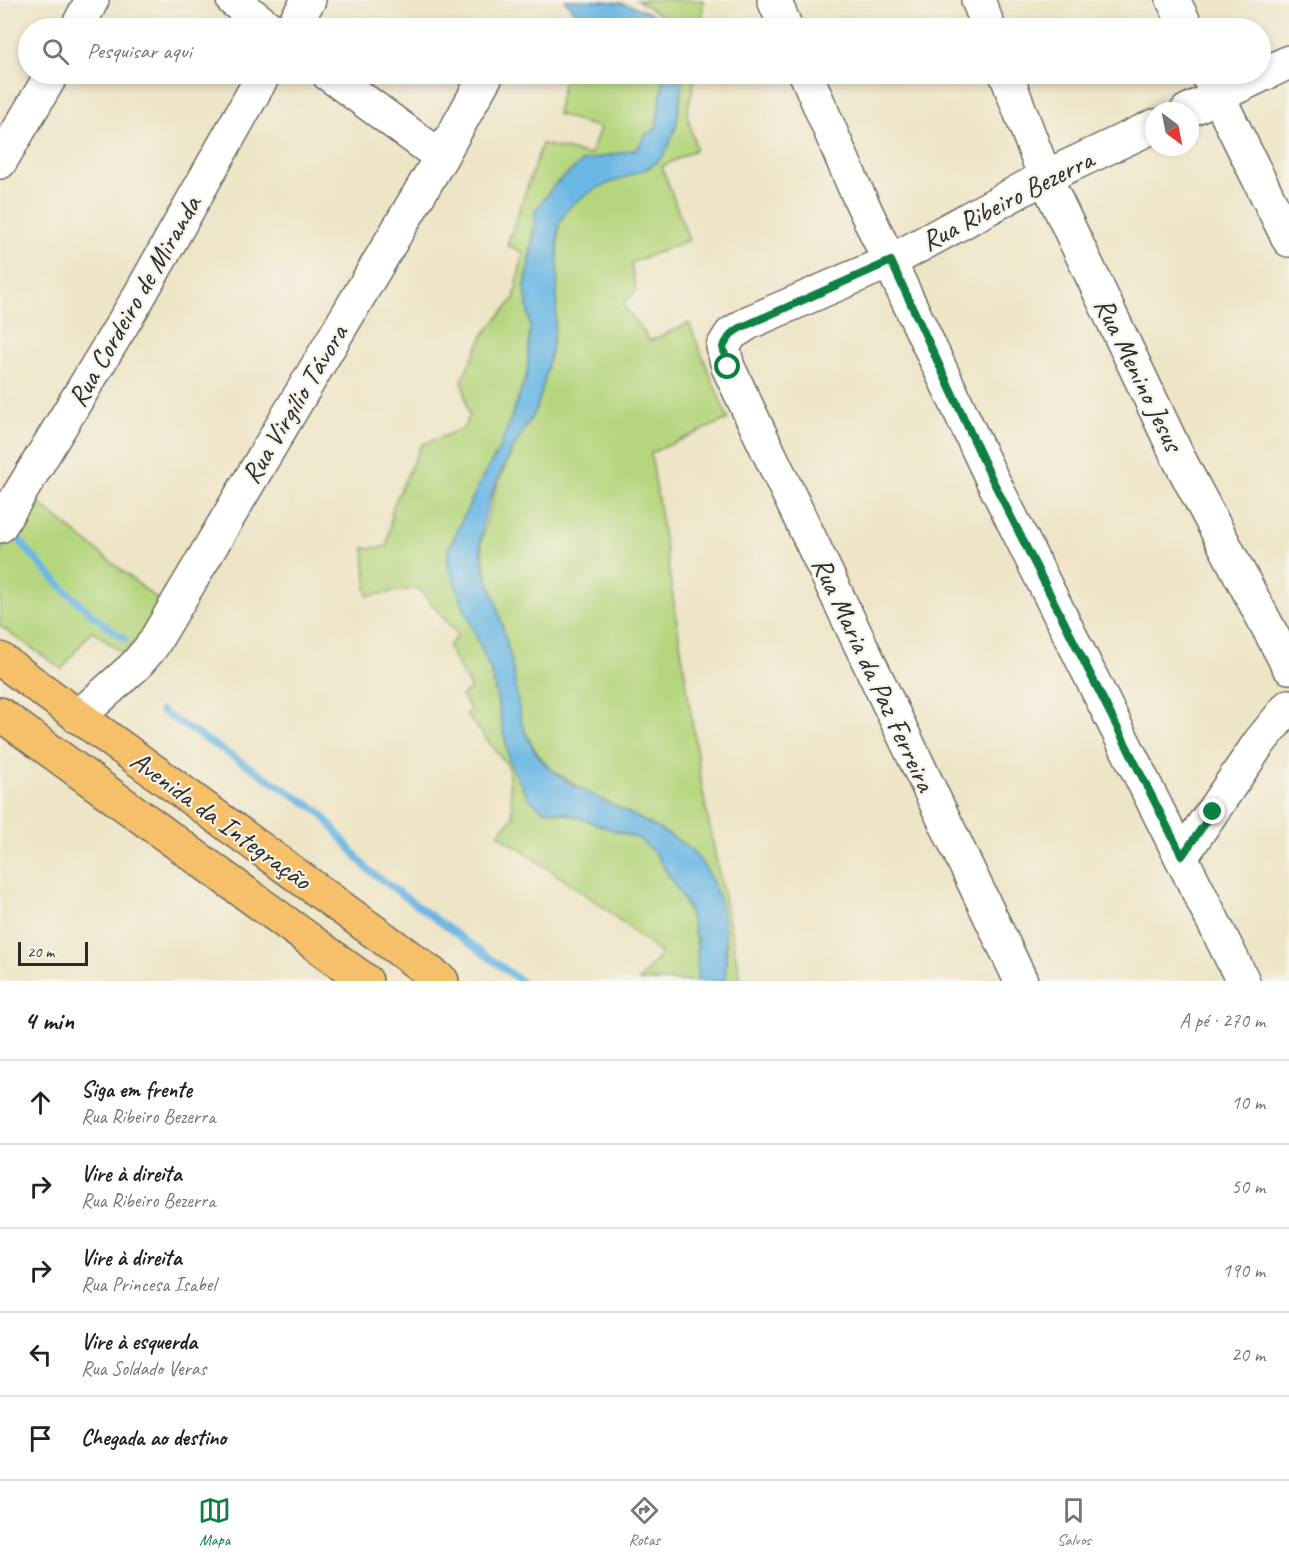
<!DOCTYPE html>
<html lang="pt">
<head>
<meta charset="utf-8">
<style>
	:root { --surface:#fff; --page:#f6f6f6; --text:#202124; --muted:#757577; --line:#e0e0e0; --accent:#0b8043 }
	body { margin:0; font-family:Caveat,sans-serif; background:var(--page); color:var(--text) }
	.compass { position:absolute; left:1145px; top:102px; width:54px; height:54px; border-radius:50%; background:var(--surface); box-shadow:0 3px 9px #0003; rotate:148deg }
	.scale { position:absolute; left:18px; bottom:15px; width:70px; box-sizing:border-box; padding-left:6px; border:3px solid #2b2b2b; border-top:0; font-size:16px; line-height:21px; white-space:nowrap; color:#2b2b2b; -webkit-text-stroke:4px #f7f3e8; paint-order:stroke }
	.stop { position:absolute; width:18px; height:18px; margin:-14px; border:4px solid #0b8043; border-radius:50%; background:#fff }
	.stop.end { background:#0b8043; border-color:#fff; box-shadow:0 2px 6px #0008 }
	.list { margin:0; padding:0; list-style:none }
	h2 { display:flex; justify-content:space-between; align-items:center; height:78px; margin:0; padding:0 24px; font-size:26px }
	h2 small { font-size:20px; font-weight:400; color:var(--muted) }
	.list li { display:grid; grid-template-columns:39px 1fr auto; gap:18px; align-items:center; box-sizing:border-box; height:84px; padding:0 24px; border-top:2px solid var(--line) }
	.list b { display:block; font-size:22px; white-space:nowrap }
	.list p { margin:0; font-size:20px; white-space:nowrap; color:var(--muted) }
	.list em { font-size:20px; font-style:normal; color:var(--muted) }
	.icon { flex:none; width:33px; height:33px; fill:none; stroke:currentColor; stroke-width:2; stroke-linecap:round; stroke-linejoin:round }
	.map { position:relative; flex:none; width:1289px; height:981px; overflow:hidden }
	.search { position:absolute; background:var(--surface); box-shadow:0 3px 9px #0003; left:18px; right:18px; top:18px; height:66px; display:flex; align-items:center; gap:15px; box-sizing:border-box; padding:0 21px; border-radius:33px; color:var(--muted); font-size:22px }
	.sheet { height:498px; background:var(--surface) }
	nav { display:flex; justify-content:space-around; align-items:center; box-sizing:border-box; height:84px; border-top:2px solid var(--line); background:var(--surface); font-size:16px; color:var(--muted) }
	nav a { display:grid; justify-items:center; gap:3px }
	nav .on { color:var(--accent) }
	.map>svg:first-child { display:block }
	.green { fill:#b5d67e; stroke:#708054; stroke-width:1.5 }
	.water { fill:#6bb7e4; stroke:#4b7188; stroke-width:1.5 }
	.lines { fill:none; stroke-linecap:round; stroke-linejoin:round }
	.stream { stroke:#6bb7e4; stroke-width:7 }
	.minor-casing { stroke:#6f6c61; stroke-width:36 }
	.major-casing { stroke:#6f6c61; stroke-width:36 }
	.minor { stroke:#fff; stroke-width:33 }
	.major { stroke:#f6c06b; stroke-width:33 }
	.route { stroke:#0b8043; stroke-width:8 }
	.labels { text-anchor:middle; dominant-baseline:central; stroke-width:4.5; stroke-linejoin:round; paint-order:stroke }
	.street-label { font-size:28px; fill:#2b2b2b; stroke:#f7f3e8 }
</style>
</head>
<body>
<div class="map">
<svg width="1289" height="981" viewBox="0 0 1289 981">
	<rect width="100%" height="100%" fill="#f7f3e8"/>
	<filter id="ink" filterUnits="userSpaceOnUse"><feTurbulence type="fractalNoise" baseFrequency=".0167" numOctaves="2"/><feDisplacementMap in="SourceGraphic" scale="12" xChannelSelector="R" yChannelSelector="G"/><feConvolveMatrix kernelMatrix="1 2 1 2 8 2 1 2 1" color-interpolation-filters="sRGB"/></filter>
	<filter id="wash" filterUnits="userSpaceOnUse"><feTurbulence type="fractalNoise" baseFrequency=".008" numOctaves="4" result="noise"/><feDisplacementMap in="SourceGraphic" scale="24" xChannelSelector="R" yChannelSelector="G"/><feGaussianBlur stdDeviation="1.35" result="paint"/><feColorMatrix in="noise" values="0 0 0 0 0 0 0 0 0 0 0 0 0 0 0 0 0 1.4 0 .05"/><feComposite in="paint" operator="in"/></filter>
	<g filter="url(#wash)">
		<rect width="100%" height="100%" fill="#eee4c6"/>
		<g class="green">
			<polygon points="637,0 703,0 702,28 669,28 658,13"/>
			<path d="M565,74l26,3 1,-3h72l-8,55 -10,6 -9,14 -54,12 -11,11 -38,52 -9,64 5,39 -3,47 -27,74 -18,30 -34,72v13l14,40 30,71 18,90 33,46c21,2 82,19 98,30 35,24 64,99 56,141h-58l22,-27 -59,-48 -104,-72 15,-17 -5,-51 -42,-52 5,-5 -10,-13 10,-7 -23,-42 10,-12 -40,-47 -51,8 -3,-48 23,-1 6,-41 28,-61 43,-17 5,-11 -7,-38 22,-45 30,-35 9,-47 -16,-7 35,-101 48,11 10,-27 -43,-14z"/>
			<polygon points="683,74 696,74 687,113 696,149 662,167 689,240 631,263 636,291 623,304 650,341 689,323 728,419 651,453 704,799 741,981 725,981 727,945 707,873 549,767 537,753 522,725 516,702 511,660 486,573 481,543 495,490 512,451 536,408 550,356 557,298 559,222 570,204 585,194 610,181 651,167 676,128"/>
			<polygon points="35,500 163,604 147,633 122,653 92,630 62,669 0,626 0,552"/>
		</g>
		<g class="water">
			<path d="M565,0c43,0 77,0 104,28h-67l-21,-7z"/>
			<path d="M664,74h19c-3,26 -4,56 -18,79 -15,27 -80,25 -103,65 -7,12 -4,35 -4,48 -1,31 -1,64 -9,93 -3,16 -7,33 -12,48 -6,15 -17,28 -25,43 -15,28 -34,71 -31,104 2,14 8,28 13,42 6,20 12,42 17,63 9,40 3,73 36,107 18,17 44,28 66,39 18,9 68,34 80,47 33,36 35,84 32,129h-28v-40l-10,-36 -32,-52 -16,-14 -77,-27 -19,-2 -14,-11 -19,-35 -18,-90 -30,-71 -14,-40v-13l34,-72 18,-30 27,-74 3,-47 -5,-39 8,-45 2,-32 20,-27 28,-23 54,-12 9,-15 10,-5z"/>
		</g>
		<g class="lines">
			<g class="stream">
				<path d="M12,531c31,39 71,80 113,108"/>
				<polyline points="161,711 319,811 367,869 521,981"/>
			</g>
		</g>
	</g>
	<g filter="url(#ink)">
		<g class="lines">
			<defs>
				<g id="minor">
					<polyline points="233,0 269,28"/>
					<polyline points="774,0 786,28"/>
					<polyline points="978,0 989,28"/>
					<polyline points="1173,0 1187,28"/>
					<polyline points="77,28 92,0"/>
					<polyline points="291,28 309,0"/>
					<polyline points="328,74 441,157"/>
					<polyline points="806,74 854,186 992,479 1243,981"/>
					<polyline points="1006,74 1045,177 1179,459 1289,667"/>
					<polyline points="1207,74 1289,240"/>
					<polyline points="1187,111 1289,62"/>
					<polyline points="0,162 52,74"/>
					<polyline points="0,526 137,300 264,74"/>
					<polyline points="78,717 135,666 152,646 441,157 487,74"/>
					<polyline points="1182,856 1259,743 1289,706"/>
					<polyline points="1021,981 728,367 723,347 731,334 750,322 891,261 1045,177 1154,126"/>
				</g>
				<g id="major">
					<polyline points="0,659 442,981"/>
					<polyline points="0,714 366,981"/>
				</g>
			</defs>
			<use href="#minor" class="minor-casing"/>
			<use href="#major" class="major-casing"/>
			<use href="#minor" class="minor"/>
			<use href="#major" class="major"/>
		</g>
	</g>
	<g class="lines" filter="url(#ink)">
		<polyline class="route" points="728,367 723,347 731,334 740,328 891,261 992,479 1182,856 1213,812"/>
	</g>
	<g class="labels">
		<g class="street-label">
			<text transform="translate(1007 200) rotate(-27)">Rua Ribeiro Bezerra</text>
			<text transform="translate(134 301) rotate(-60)">Rua Cordeiro de Miranda</text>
			<text transform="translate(1139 374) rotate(64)">Rua Menino Jesus</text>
			<text transform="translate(294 404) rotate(-59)">Rua Virgílio Távora</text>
			<text transform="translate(874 674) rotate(65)">Rua Maria da Paz Ferreira</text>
			<text transform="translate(221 820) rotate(36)">Avenida da Integração</text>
		</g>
	</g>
</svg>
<svg class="compass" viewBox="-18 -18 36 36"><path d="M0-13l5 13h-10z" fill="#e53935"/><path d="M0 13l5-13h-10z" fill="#757577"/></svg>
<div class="scale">20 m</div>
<div class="stop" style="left:728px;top:367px"></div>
<div class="stop end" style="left:1213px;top:812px"></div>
<div class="search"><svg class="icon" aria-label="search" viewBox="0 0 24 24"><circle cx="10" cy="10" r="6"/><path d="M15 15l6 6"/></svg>Pesquisar aqui</div>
</div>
<section class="sheet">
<h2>4 min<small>A pé · 270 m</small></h2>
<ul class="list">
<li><svg class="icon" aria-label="ahead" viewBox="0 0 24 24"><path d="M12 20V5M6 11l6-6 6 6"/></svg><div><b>Siga em frente</b><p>Rua Ribeiro Bezerra</p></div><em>10 m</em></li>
<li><svg class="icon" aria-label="right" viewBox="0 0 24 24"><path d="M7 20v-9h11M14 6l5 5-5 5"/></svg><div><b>Vire à direita</b><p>Rua Ribeiro Bezerra</p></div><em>50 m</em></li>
<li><svg class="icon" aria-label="right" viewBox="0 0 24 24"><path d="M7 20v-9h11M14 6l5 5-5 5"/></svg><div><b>Vire à direita</b><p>Rua Princesa Isabel</p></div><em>190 m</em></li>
<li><svg class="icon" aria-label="left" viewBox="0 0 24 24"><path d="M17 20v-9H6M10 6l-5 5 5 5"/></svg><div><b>Vire à esquerda</b><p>Rua Soldado Veras</p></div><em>20 m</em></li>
<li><svg class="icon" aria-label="arrive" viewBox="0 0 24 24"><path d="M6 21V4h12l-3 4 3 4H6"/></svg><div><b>Chegada ao destino</b></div></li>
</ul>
</section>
<nav>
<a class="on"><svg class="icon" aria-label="map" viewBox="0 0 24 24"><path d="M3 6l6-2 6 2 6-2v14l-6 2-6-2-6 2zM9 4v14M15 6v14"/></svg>Mapa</a>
<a><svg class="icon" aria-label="directions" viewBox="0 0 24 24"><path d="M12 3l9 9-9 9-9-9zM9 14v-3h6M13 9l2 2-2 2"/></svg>Rotas</a>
<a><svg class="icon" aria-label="saved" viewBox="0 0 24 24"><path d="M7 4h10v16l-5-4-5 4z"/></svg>Salvos</a>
</nav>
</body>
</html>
